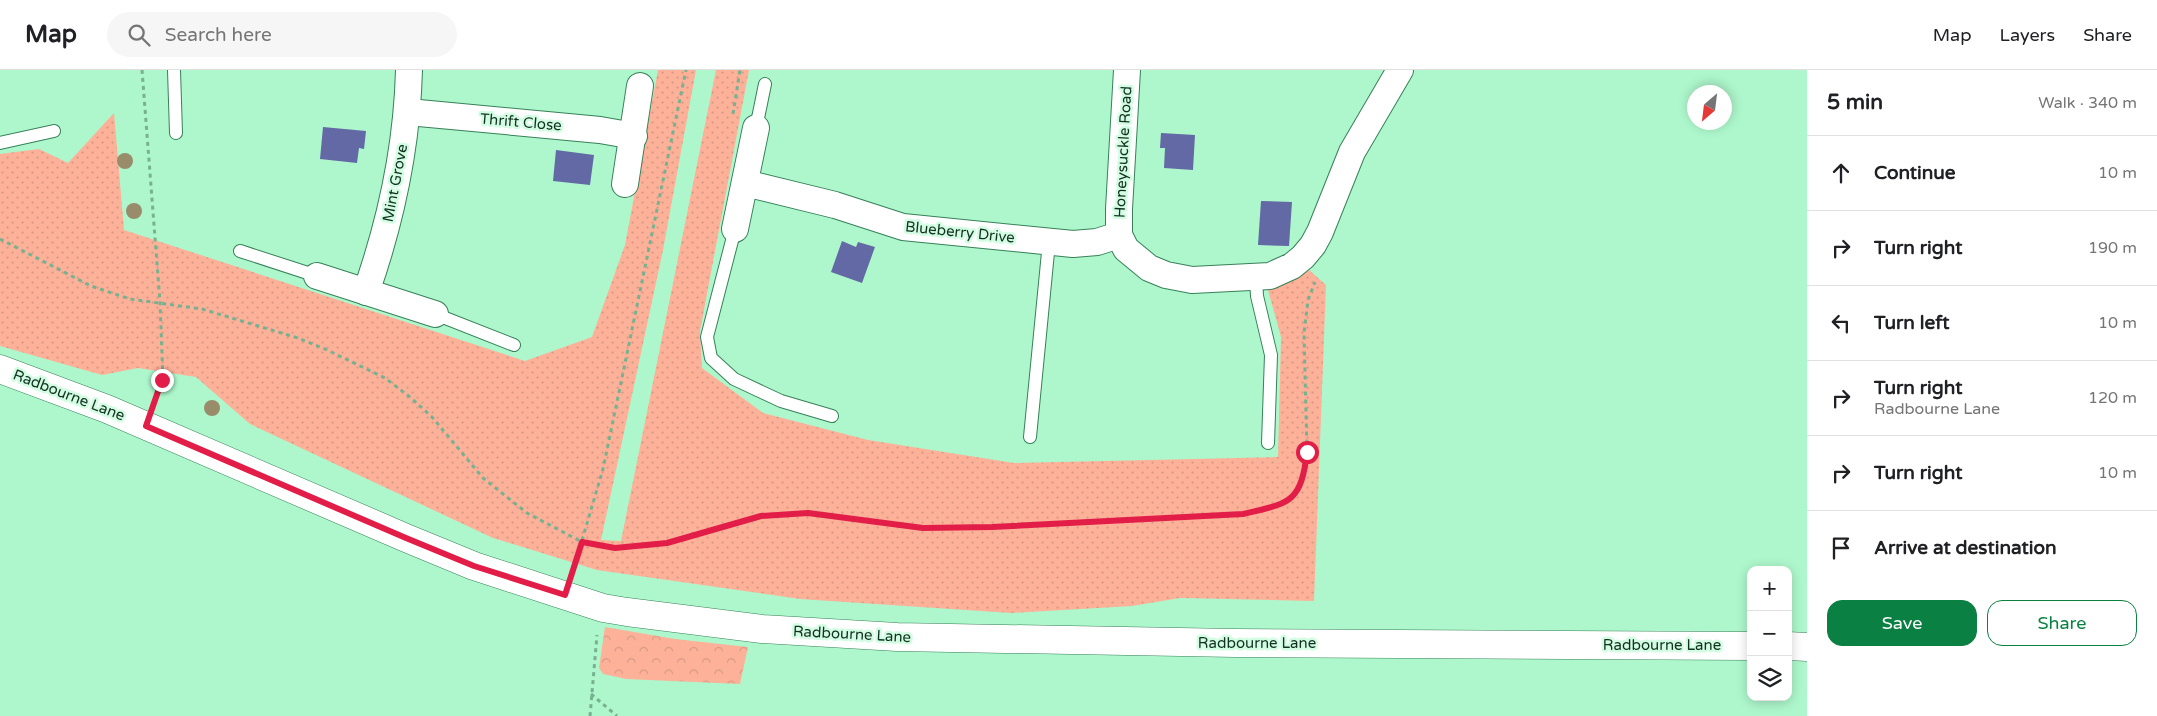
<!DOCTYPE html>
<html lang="en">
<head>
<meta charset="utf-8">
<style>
	:root { --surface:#fff; --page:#f6f6f6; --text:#202124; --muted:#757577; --line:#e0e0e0; --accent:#0b8043 }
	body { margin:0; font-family:"Varela Round",sans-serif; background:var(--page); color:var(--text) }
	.controls { position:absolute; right:15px; bottom:15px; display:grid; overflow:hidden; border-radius:10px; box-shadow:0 2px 12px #0003 }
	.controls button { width:45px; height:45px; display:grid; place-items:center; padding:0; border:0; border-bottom:1px solid var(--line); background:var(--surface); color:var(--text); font:25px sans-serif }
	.compass { position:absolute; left:1687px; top:15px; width:45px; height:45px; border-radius:50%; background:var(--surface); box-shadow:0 2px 12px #0003; rotate:208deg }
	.stop { position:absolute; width:15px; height:15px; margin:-11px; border:4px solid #e11d48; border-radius:50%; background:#fff }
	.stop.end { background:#e11d48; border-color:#fff; box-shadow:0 1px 5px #0008 }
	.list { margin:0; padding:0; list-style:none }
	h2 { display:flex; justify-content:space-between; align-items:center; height:65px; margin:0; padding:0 20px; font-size:21px }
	h2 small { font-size:16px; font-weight:400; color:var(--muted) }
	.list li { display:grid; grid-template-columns:32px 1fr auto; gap:15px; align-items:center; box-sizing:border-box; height:75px; padding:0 20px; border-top:1px solid var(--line) }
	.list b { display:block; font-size:19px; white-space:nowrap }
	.list p { margin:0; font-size:16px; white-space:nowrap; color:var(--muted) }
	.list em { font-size:16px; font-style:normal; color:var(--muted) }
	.actions { display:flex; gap:10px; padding:15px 20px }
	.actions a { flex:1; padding:11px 0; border:1px solid var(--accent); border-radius:15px; text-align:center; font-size:18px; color:var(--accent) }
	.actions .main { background:var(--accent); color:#fff }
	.icon { flex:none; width:28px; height:28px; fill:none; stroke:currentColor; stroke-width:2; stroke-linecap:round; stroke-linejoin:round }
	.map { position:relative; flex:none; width:1807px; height:646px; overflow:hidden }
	header { display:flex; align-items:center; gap:30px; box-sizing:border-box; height:70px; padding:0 25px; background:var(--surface); border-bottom:1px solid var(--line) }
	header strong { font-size:24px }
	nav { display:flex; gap:28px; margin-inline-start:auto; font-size:18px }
	.search { width:350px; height:45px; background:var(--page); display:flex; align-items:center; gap:12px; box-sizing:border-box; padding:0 18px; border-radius:28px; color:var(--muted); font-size:19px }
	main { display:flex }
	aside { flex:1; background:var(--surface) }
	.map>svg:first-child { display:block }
	.green { fill:url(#green-dots) }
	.forest { fill:url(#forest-crowns) }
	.building { fill:#6269a5 }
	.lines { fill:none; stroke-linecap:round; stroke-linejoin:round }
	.service-casing { stroke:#378059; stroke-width:14 }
	.minor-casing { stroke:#378059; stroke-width:28 }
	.tertiary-casing { stroke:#378059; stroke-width:29 }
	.path { stroke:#77b190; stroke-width:3; stroke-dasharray:4 4; stroke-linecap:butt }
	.service { stroke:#fff; stroke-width:12 }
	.minor { stroke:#fff; stroke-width:26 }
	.tertiary { stroke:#fff; stroke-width:28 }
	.tree { fill:#998c6b }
	.route { stroke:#e11d48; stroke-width:6 }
	.labels { text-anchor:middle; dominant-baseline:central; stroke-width:5; stroke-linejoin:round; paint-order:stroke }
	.street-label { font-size:15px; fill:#133121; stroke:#d2fde2 }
</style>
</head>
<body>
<header>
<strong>Map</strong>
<div class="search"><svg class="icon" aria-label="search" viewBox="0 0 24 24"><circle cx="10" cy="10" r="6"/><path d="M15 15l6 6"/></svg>Search here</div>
<nav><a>Map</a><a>Layers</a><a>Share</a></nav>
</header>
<main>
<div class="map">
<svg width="1807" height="646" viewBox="0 0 1807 646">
	<defs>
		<pattern id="green-dots" width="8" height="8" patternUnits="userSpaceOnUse" patternTransform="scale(1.25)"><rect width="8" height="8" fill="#fdb199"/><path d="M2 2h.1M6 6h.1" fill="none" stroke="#d89984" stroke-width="1.8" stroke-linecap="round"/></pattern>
		<pattern id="forest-crowns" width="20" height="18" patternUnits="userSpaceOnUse" patternTransform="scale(1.25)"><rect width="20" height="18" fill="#fdb199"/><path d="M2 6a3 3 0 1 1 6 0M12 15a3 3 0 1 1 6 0" fill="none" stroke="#d89984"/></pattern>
	</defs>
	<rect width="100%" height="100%" fill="#aef7cc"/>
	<polygon class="green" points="658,0 696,0 663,180 601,470 621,471 716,0 749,0 700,261 702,298 763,343 868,370 1014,393 1278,387 1281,267 1268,220 1309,200 1326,215 1314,531 1180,528 1132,536 1011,543 800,529 597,500 493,468 250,354 196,307 138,298 102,305 0,276 0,84 39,79 68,93 114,43 124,160 525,291 592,267 625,175"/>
	<polygon class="forest" points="605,557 675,569 748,577 740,614 626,609 603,604 599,598"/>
	<g class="building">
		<polygon points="323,57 366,61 364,79 359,78 357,93 320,89"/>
		<polygon points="1161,63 1195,65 1193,100 1164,98 1165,78 1160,78"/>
		<polygon points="556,80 594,85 590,115 553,111"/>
		<polygon points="1261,131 1292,132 1289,176 1258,175"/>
		<polygon points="842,171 856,177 858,172 875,177 862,213 831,202"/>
	</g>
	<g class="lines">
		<defs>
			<g id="service">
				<polyline points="174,0 176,63"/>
				<polyline points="756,58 765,14"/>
				<polyline points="0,73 54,61"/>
				<polyline points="735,159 707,267 711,288 734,309 781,331 832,346"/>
				<polyline points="240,181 317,206"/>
				<polyline points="1256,209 1257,226 1271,285 1268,373"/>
				<polyline points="435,244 514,275"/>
				<polyline points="1030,367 1049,172"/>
			</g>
			<g id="minor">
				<polyline points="1127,0 1119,139 1119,165 1126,179 1149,198 1166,205 1192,210 1270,206 1292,196 1303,187 1313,175 1320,162 1352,82 1400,0"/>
				<polyline points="408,42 600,60 634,66"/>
				<polyline points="745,113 835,135 903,157 1073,174 1097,172 1119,165"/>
				<polyline points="625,114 640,16"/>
				<polyline points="735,159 756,58"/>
				<polyline points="317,206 435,244"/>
				<path d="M366,222c25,-71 41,-146 43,-222"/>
			</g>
			<g id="tertiary">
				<polyline points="0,299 107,339 406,468 474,496 603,538 627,542 762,559 897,567 1235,573 1751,576"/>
				<polyline points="1788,576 1807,577"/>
			</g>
		</defs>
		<use href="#service" class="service-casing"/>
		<use href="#minor" class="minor-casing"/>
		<use href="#tertiary" class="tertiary-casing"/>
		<g class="path">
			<polyline points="142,0 160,232 163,310 155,332"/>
			<polyline points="733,44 740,0"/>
			<polyline points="0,169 91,216 130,229 202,239 298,268 325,279 385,308 410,327 432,347 483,408 527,443 582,472 615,478 667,473 761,446 807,443 923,458 992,457 1243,444 1283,434 1297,421 1304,406 1307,382 1304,263 1308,230 1315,212"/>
			<polyline points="573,501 603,399 686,0"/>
			<polyline points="591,624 617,646"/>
			<polyline points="590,646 597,565"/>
		</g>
		<use href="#service" class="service"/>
		<use href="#minor" class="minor"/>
		<use href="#tertiary" class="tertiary"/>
	</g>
	<g class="tree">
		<circle cx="125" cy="91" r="8"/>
		<circle cx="134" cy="141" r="8"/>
		<circle cx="212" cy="338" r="8"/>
	</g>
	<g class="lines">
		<path class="route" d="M162,310l-16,46 260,112 68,28 91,29 17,-53 33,6 52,-5 94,-27 47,-3 115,15 69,-1 251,-13c46,-11 58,-10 64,-62"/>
	</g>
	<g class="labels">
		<g class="street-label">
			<text transform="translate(521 52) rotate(5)">Thrift Close</text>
			<text transform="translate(1123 82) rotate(-87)">Honeysuckle Road</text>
			<text transform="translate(395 113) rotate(-79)">Mint Grove</text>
			<text transform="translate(960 162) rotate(6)">Blueberry Drive</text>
			<text transform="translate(69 325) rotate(21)">Radbourne Lane</text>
			<text transform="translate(852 564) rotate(3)">Radbourne Lane</text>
			<text x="1257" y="573">Radbourne Lane</text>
			<text x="1662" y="575">Radbourne Lane</text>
		</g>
	</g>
</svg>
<div class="controls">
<button>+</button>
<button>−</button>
<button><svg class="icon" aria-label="layers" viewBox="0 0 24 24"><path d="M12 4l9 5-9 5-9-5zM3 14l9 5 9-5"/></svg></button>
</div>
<svg class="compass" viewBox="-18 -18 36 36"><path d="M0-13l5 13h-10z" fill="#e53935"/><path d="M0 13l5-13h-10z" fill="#757577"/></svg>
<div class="stop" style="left:1307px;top:382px"></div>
<div class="stop end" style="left:162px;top:310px"></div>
</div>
<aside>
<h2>5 min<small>Walk · 340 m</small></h2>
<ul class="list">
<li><svg class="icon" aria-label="ahead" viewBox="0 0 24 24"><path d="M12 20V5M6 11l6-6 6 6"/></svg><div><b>Continue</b></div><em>10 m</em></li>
<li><svg class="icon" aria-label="right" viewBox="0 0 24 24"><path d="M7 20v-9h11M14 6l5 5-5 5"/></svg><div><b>Turn right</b></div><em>190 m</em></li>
<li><svg class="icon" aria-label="left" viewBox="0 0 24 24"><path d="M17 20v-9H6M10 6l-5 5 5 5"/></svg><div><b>Turn left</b></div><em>10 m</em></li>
<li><svg class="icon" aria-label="right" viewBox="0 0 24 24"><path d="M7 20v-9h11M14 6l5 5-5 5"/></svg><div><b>Turn right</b><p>Radbourne Lane</p></div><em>120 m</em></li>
<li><svg class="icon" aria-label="right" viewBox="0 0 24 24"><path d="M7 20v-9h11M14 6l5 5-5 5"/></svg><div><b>Turn right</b></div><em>10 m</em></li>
<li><svg class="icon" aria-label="arrive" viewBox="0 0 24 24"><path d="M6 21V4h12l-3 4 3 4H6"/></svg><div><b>Arrive at destination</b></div></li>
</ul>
<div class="actions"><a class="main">Save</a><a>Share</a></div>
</aside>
</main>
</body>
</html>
